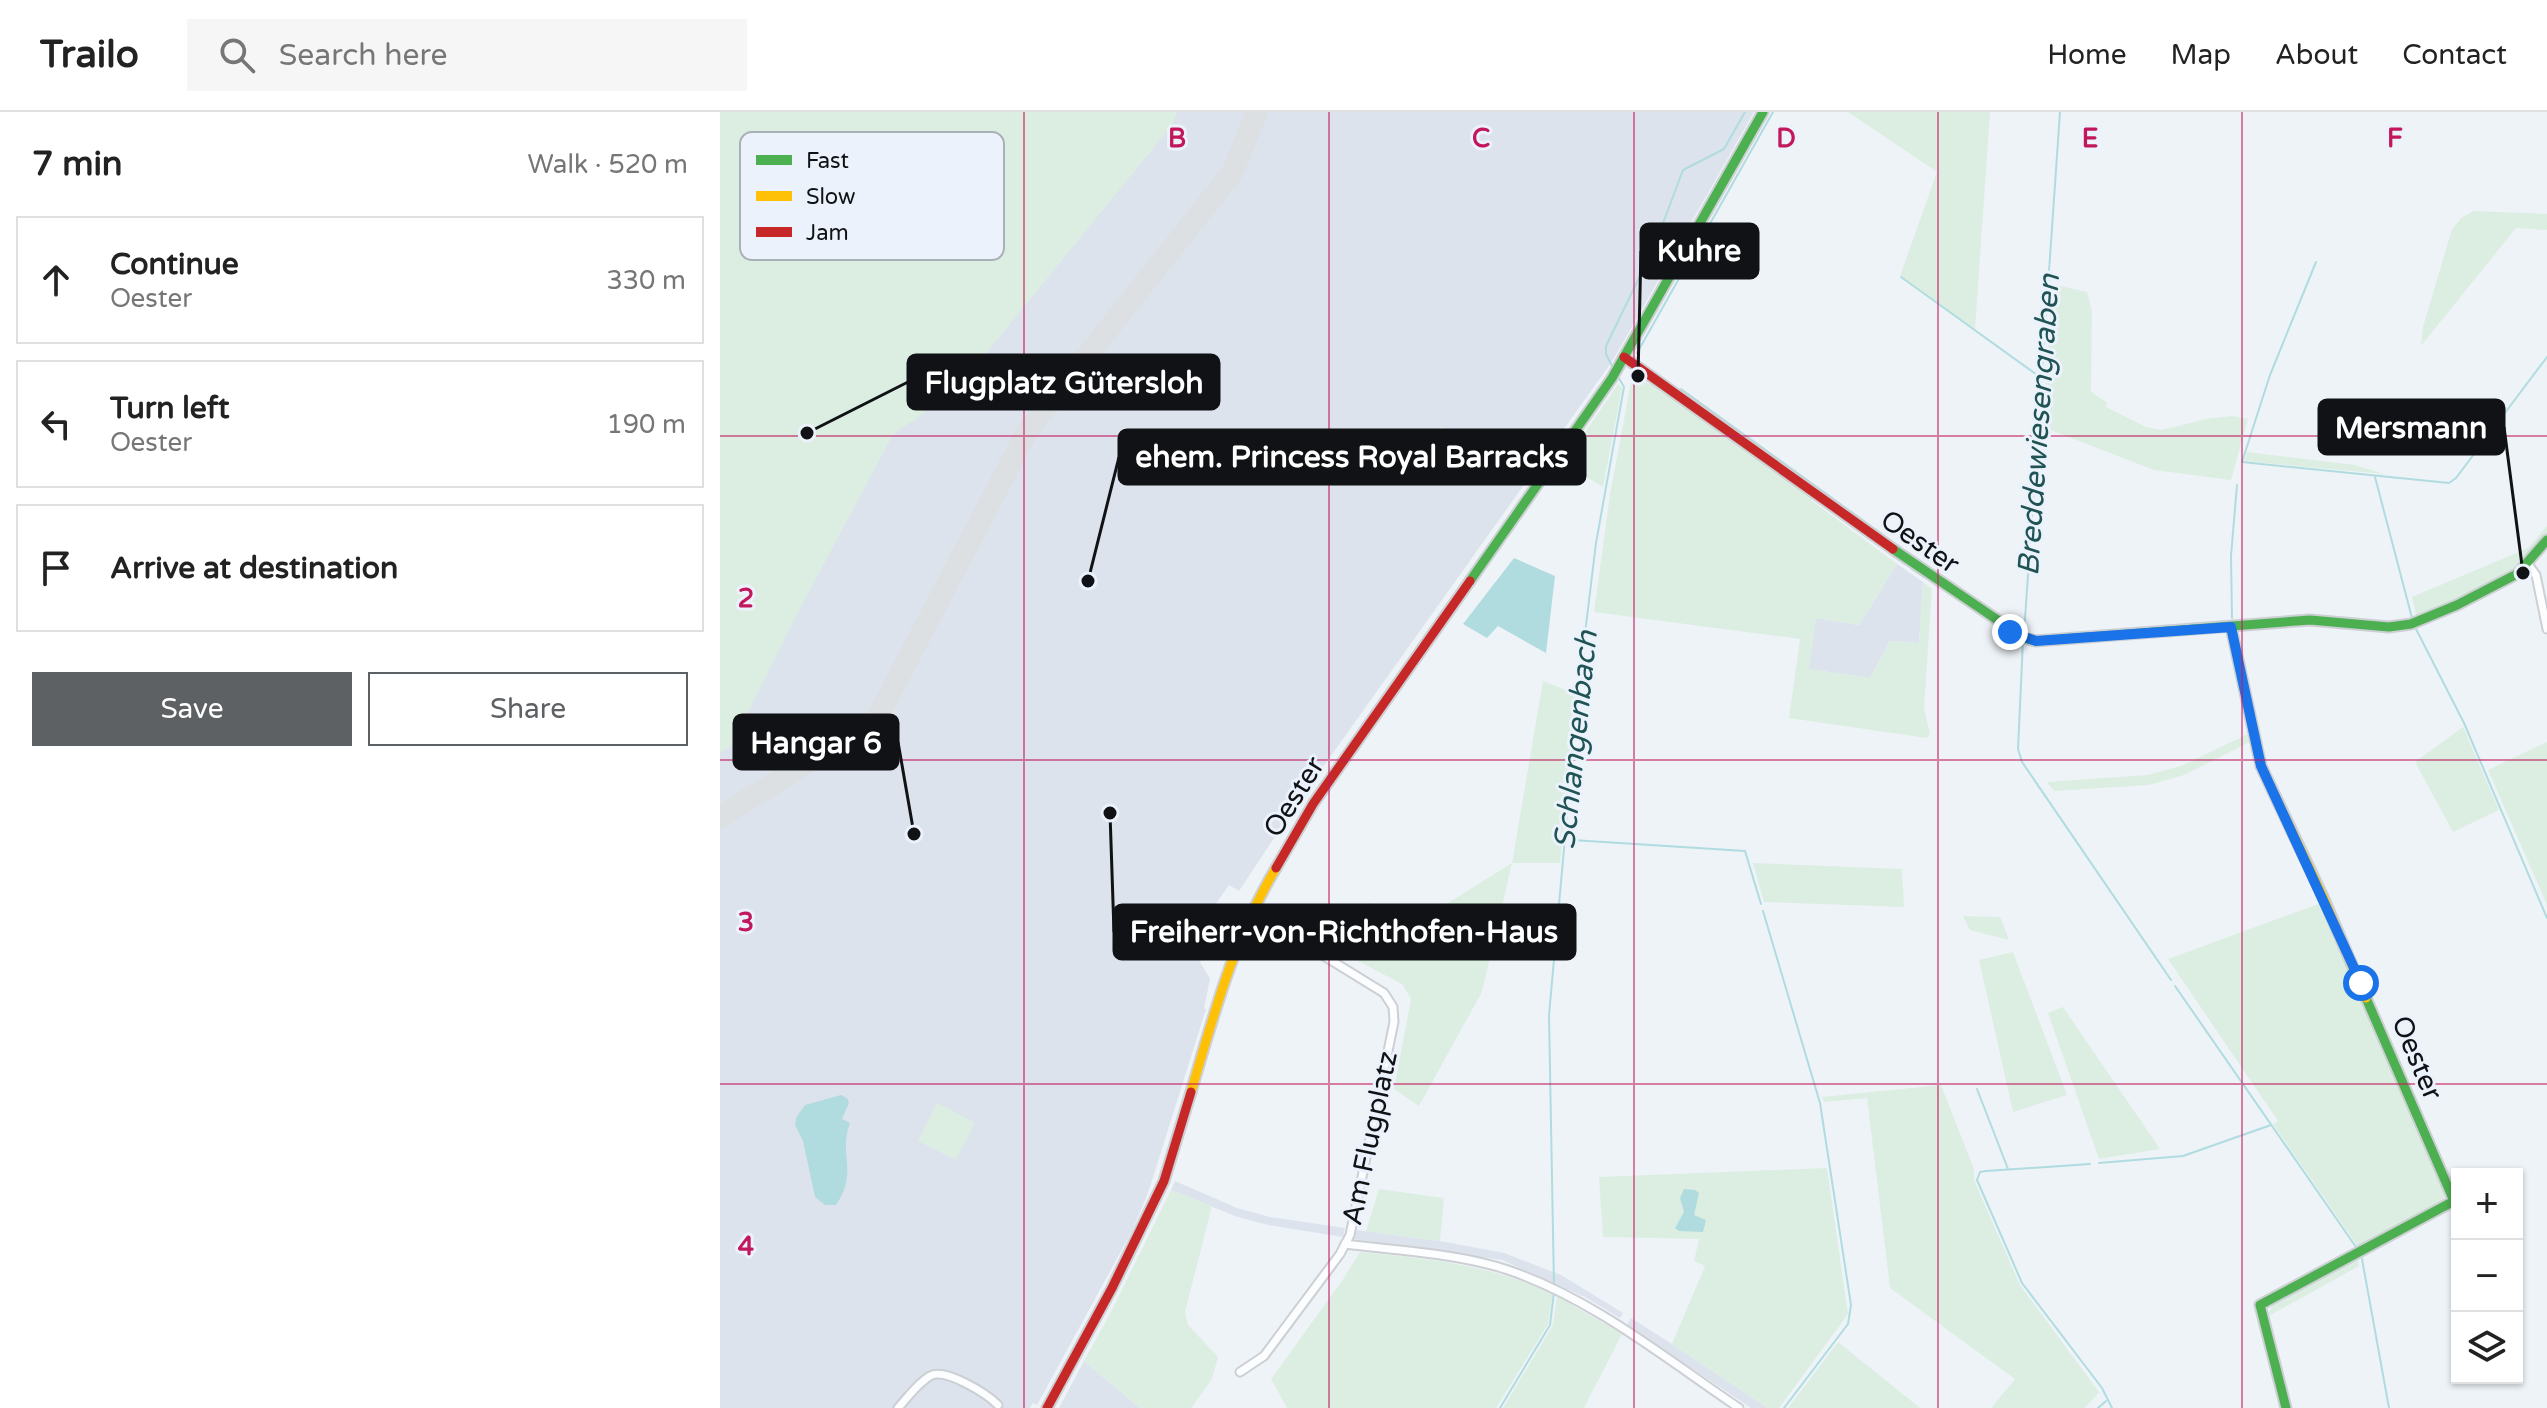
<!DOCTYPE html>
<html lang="en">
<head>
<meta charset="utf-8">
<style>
	:root { --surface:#fff; --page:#f6f6f6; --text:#222; --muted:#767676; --line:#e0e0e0; --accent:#5e6164 }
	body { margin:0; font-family:"Varela Round",sans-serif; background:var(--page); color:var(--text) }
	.controls { position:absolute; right:24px; bottom:24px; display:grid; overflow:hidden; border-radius:0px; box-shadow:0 2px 6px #0004 }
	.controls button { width:72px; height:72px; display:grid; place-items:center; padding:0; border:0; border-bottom:2px solid var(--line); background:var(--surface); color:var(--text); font:40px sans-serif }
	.stop { position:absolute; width:24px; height:24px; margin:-18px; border:6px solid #1a73e8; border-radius:50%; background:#fff }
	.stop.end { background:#1a73e8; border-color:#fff; box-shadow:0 2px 8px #0008 }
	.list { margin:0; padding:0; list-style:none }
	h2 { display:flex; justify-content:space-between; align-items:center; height:104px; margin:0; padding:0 32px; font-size:34px }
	h2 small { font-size:26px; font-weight:400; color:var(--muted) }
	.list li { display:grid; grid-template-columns:52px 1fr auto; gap:24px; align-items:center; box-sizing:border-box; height:128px; margin:0 16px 16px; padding:0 16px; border:2px solid var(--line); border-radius:0px }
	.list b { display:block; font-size:30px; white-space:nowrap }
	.list p { margin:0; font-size:26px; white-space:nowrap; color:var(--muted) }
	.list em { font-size:26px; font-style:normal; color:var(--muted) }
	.actions { display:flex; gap:16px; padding:24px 32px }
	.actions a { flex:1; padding:18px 0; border:2px solid var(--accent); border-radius:0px; text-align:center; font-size:28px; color:var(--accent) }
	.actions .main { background:var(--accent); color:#fff }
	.icon { flex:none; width:44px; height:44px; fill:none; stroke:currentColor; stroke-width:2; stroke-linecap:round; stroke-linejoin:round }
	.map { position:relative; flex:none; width:1827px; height:1296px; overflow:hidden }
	header { display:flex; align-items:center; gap:48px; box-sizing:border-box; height:112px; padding:0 40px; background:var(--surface); border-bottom:2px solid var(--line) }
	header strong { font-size:38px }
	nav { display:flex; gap:44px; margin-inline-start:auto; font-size:28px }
	.search { width:560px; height:72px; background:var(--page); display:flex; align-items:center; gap:20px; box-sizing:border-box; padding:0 28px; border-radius:0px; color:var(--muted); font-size:30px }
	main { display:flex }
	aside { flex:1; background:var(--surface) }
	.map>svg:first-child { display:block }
	.built { fill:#dce3ed }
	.green { fill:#dceee1 }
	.water { fill:#b0dcdf }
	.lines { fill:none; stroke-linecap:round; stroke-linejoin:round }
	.stream { stroke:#b0dcdf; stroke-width:2 }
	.taxiway { stroke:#dce0e3; stroke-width:22 }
	.street-casing { stroke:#cccfd3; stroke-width:11 }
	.fast-casing { stroke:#cccfd3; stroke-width:13 }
	.slow-casing { stroke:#cccfd3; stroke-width:13 }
	.jam-casing { stroke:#cccfd3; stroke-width:13 }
	.street { stroke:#fcfdfe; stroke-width:7 }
	.fast { stroke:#4caf50; stroke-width:9 }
	.slow { stroke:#ffc107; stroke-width:9 }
	.jam { stroke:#c62828; stroke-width:9 }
	.route { stroke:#1a73e8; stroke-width:10 }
	.grid { fill:none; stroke:#c2185b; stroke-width:2; stroke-opacity:0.55 }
	.labels { text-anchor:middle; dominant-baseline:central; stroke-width:6; stroke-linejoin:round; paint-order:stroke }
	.street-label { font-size:28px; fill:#101215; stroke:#ebf2fb }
	.water-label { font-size:30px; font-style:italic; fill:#1f5354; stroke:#ebf2fb }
	.key { fill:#ebf2fb; stroke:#a9afb6; stroke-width:2 }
	.key-label { font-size:22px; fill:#101215 }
	.grid-label { font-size:26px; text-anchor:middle; font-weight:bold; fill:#c2185b; stroke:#ebf2fb; stroke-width:6; stroke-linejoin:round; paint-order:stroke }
	.leader { fill:none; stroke:#101215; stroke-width:3 }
	.callout-dot { fill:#101215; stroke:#ebf2fb; stroke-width:3 }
	.callout { fill:#101215; stroke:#101215; stroke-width:3 }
	.callout-label { font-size:30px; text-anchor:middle; font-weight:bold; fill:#fff }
</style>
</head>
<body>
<header>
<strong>Trailo</strong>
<div class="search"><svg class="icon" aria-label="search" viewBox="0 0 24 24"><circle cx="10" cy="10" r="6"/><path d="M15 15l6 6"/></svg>Search here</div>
<nav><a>Home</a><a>Map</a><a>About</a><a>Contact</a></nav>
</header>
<main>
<aside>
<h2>7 min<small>Walk · 520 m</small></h2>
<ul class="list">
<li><svg class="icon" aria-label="ahead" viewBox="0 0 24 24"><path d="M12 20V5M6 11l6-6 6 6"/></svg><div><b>Continue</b><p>Oester</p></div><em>330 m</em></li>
<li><svg class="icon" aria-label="left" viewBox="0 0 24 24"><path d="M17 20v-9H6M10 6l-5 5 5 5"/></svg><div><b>Turn left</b><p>Oester</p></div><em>190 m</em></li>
<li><svg class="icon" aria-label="arrive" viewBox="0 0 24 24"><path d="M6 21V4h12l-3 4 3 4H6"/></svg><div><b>Arrive at destination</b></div></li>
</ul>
<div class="actions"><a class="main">Save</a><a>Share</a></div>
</aside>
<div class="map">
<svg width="1827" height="1296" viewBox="0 0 1827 1296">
	<rect width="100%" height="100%" fill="#eef3f8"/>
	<g class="built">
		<polygon points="0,0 1034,0 893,248 578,690 519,779 509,773 493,796 505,805 503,814 480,850 490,867 484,896 486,897 428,1081 412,1119 317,1293 313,1291 310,1296 0,1296"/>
		<polygon points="1177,452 1203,470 1199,531 1170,529 1150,566 1088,557 1096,506 1139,513"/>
		<polygon points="455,1069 517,1096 550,1105 625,1116 623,1125 548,1113 515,1104 451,1078"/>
		<polygon points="637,1118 720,1129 784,1141 841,1163 903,1201 900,1206 865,1185 782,1148 634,1127"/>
		<polygon points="911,1206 952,1232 1048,1296 1031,1296 907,1213"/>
		<polygon points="364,1249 420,1296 339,1296"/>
	</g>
	<g class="green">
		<path d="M0,0h457l-5,13 -206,253c-27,3 -27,21 -44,36 -11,10 -22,12 -31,24l-94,176 -66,132 -11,7z"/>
		<polygon points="1128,0 1270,0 1255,218 1180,164 1217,60"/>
		<polygon points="1754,99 1827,102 1827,118 1796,116 1701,234 1703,215 1732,117 1741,106"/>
		<polygon points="1332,172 1367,180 1372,199 1371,280 1387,291 1386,295 1426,315 1442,318 1486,307 1512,304 1528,307 1511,368 1434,358 1323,315"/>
		<polygon points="913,260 929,272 932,269 1093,384 1091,388 1177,452 1139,513 1096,506 1089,557 1150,566 1170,529 1199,531 1203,470 1212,477 1204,596 1210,622 1207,626 1069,606 1080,527 874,500 890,382"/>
		<polygon points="898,272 902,276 883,375 844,351"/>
		<polygon points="721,314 765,345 752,364 708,333"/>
		<polygon points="1527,340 1635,353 1664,362 1524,349"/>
		<polygon points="1827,414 1827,422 1795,459 1735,492 1697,507 1692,485 1808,436"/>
		<polygon points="823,569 858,583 840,751 792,751 762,880 699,994 674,977 691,887 682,872 619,839 650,790 672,826 792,751"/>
		<polygon points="1743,615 1779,698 1733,720 1695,650"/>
		<polygon points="1528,622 1530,630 1464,663 1429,673 1334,679 1327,670 1427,663 1461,654"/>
		<polygon points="1827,630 1827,793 1768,658"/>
		<polygon points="1033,751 1182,757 1184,795 1044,790"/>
		<polygon points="1601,791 1726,1081 1723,1090 1639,1136 1553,1012 1558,1009 1448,847"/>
		<polygon points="1243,804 1280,805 1289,828 1250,818"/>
		<polygon points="1293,840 1347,983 1293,1000 1259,848"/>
		<polygon points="1343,895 1440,1037 1379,1047 1328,901"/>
		<polygon points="1221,973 1254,1057 1254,1068 1300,1173 1379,1280 1365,1296 1271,1296 1295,1267 1170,1176 1147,986 1104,990 1102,985"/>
		<polygon points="217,991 255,1011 236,1048 198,1029"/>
		<polygon points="1107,1056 1128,1202 1059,1296 1048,1296 952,1232 985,1154 974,1149 979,1127 883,1125 879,1065"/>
		<polygon points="659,1077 724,1086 720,1129 646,1119"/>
		<polygon points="451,1078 492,1094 465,1200 468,1213 498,1245 492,1267 471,1296 420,1296 364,1249 389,1204"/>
		<path d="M640,1140c66,7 133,12 193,43l-5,29 -52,84h-209l-16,-29 71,-98z"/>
		<polygon points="1638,1147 1639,1154 1547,1205 1553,1192"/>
		<polygon points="837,1184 902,1222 864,1296 783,1296 833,1213"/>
		<polygon points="1118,1230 1200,1296 1068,1296"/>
	</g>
	<g class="water">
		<polygon points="794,446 835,464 826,541 778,514 767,526 743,512"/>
		<path d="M121,983l6,3 2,5 -7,16 8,4c-12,31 9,49 -14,82h-11l-10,-8 -12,-56 -8,-16 1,-7 9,-13z"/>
		<polygon points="964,1077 975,1078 979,1081 974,1103 986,1108 983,1120 959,1119 955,1116 964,1100 960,1086"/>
	</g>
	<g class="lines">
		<g class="stream">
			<polyline points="1596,150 1550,263 1522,350 1729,371 1736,366 1827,245"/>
			<polyline points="1181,165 1320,265"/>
			<polyline points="917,241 1053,0"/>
			<polyline points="892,254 886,242 886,234 934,135 963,58 1004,37 1025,0"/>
			<polyline points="961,277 1249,485"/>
			<polyline points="1655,365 1692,506"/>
			<polyline points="1104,394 1185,452"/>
			<polyline points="1192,457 1204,465"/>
			<polyline points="1512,506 1511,444 1517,373"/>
			<polyline points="1696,517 1744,611 1827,806"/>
			<polyline points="1304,521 1340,0"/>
			<polyline points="1303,528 1298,637 1302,650 1451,868"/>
			<polyline points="852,728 1025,739 1041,792"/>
			<polyline points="1043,799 1100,991 1131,1193 1128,1212 1064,1296"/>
			<polyline points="1455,874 1636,1135"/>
			<polyline points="1257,977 1288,1057"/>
			<polyline points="1379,1051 1463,1044 1551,1013"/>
			<polyline points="1370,1052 1266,1059 1260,1060 1257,1068 1302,1171 1382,1276 1392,1296"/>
			<polyline points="1642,1147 1669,1296"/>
			<polyline points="834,1174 829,903 859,571 876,431 904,275 897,263"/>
			<polyline points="1539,1208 1561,1296"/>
			<polyline points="780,1296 830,1213 834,1180"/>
			<polyline points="1378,1296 1386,1289"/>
		</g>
		<polyline class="taxiway" points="0,705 156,608 308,318 512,61 537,0"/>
		<defs>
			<g id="street">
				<polyline points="1808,452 1816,463 1827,517"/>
				<polyline points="527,808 546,815 557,815"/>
				<path d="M625,1132c54,7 112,9 163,26 85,29 157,88 231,138"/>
				<polyline points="520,1260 544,1244 620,1142 630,1123 674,910 673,895 664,881 557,815 532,796"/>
				<path d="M178,1296c9,-10 20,-25 32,-32 15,-9 57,18 68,29"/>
			</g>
			<g id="fast">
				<polyline points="1173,437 1304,526 1316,529 1590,508 1669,515 1691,512 1737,493 1797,462 1827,428"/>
				<polyline points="750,469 892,266 1043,0"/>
				<polyline points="1566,1296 1540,1193 1734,1089 1646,886"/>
			</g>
			<g id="slow">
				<polyline points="1511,515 1541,654 1604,787 1646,886"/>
				<path d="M471,980c23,-78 43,-154 85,-224"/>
			</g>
			<g id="jam">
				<polyline points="904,245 1173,437"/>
				<polyline points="556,756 593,692 750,469"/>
				<polyline points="327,1296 392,1176 444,1069 471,980"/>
			</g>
		</defs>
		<use href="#street" class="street-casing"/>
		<use href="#fast" class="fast-casing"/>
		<use href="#slow" class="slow-casing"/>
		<use href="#jam" class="jam-casing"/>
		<use href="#street" class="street"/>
		<use href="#fast" class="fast"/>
		<use href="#slow" class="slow"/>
		<use href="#jam" class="jam"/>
	</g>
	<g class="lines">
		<polyline class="route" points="1290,520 1316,529 1511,515 1541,654 1641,871"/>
	</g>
	<path class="grid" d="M304,0v1296M609,0v1296M914,0v1296M1218,0v1296M1522,0v1296M0,324h1827M0,648h1827M0,972h1827"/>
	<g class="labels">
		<g class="street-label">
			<text transform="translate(1200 430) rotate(35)">Oester</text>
			<text transform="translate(574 685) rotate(-58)">Oester</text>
			<text transform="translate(1697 946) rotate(67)">Oester</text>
			<text transform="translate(650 1026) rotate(-78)">Am Flugplatz</text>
		</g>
		<g class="water-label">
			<text transform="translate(1319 313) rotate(-86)">Breddewiesengraben</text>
			<text transform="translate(856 628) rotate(-84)">Schlangenbach</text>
		</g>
	</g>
	<rect x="20" y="20" width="264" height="128" rx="12" class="key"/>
	<rect x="36" y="43" width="36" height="10" fill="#4caf50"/>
	<rect x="36" y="79" width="36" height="10" fill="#ffc107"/>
	<rect x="36" y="115" width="36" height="10" fill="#c62828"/>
	<g class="key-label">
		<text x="86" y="56">Fast</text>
		<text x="86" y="92">Slow</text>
		<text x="86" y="128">Jam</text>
	</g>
	<g class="grid-label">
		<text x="457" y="35">B</text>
		<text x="761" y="35">C</text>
		<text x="1066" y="35">D</text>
		<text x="1370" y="35">E</text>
		<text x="1675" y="35">F</text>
		<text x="26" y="495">2</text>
		<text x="26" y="819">3</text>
		<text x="26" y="1143">4</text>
	</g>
	<path class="leader" d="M918 264L921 139M87 321L188 270M1803 461L1784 315M368 469L399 345M194 722L178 630M390 701L394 820"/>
	<g class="callout-dot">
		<circle cx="918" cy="264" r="8"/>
		<circle cx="87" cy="321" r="8"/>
		<circle cx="1803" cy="461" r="8"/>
		<circle cx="368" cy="469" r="8"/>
		<circle cx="194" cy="722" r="8"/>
		<circle cx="390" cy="701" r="8"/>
	</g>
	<g class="callout">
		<rect x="921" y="112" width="117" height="54" rx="8"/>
		<rect x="188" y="243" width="311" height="54" rx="8"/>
		<rect x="1599" y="288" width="185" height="54" rx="8"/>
		<rect x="399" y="318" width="466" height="54" rx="8"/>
		<rect x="14" y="603" width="164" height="54" rx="8"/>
		<rect x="394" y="793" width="461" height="54" rx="8"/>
	</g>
	<g class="callout-label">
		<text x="979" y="149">Kuhre</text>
		<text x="344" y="281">Flugplatz Gütersloh</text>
		<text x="1691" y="326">Mersmann</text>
		<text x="632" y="355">ehem. Princess Royal Barracks</text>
		<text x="96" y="641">Hangar 6</text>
		<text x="624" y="830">Freiherr-von-Richthofen-Haus</text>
	</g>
</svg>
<div class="controls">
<button>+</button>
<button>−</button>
<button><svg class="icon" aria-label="layers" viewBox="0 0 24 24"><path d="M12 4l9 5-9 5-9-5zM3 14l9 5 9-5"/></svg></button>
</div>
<div class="stop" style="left:1641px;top:871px"></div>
<div class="stop end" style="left:1290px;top:520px"></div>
</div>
</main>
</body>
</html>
